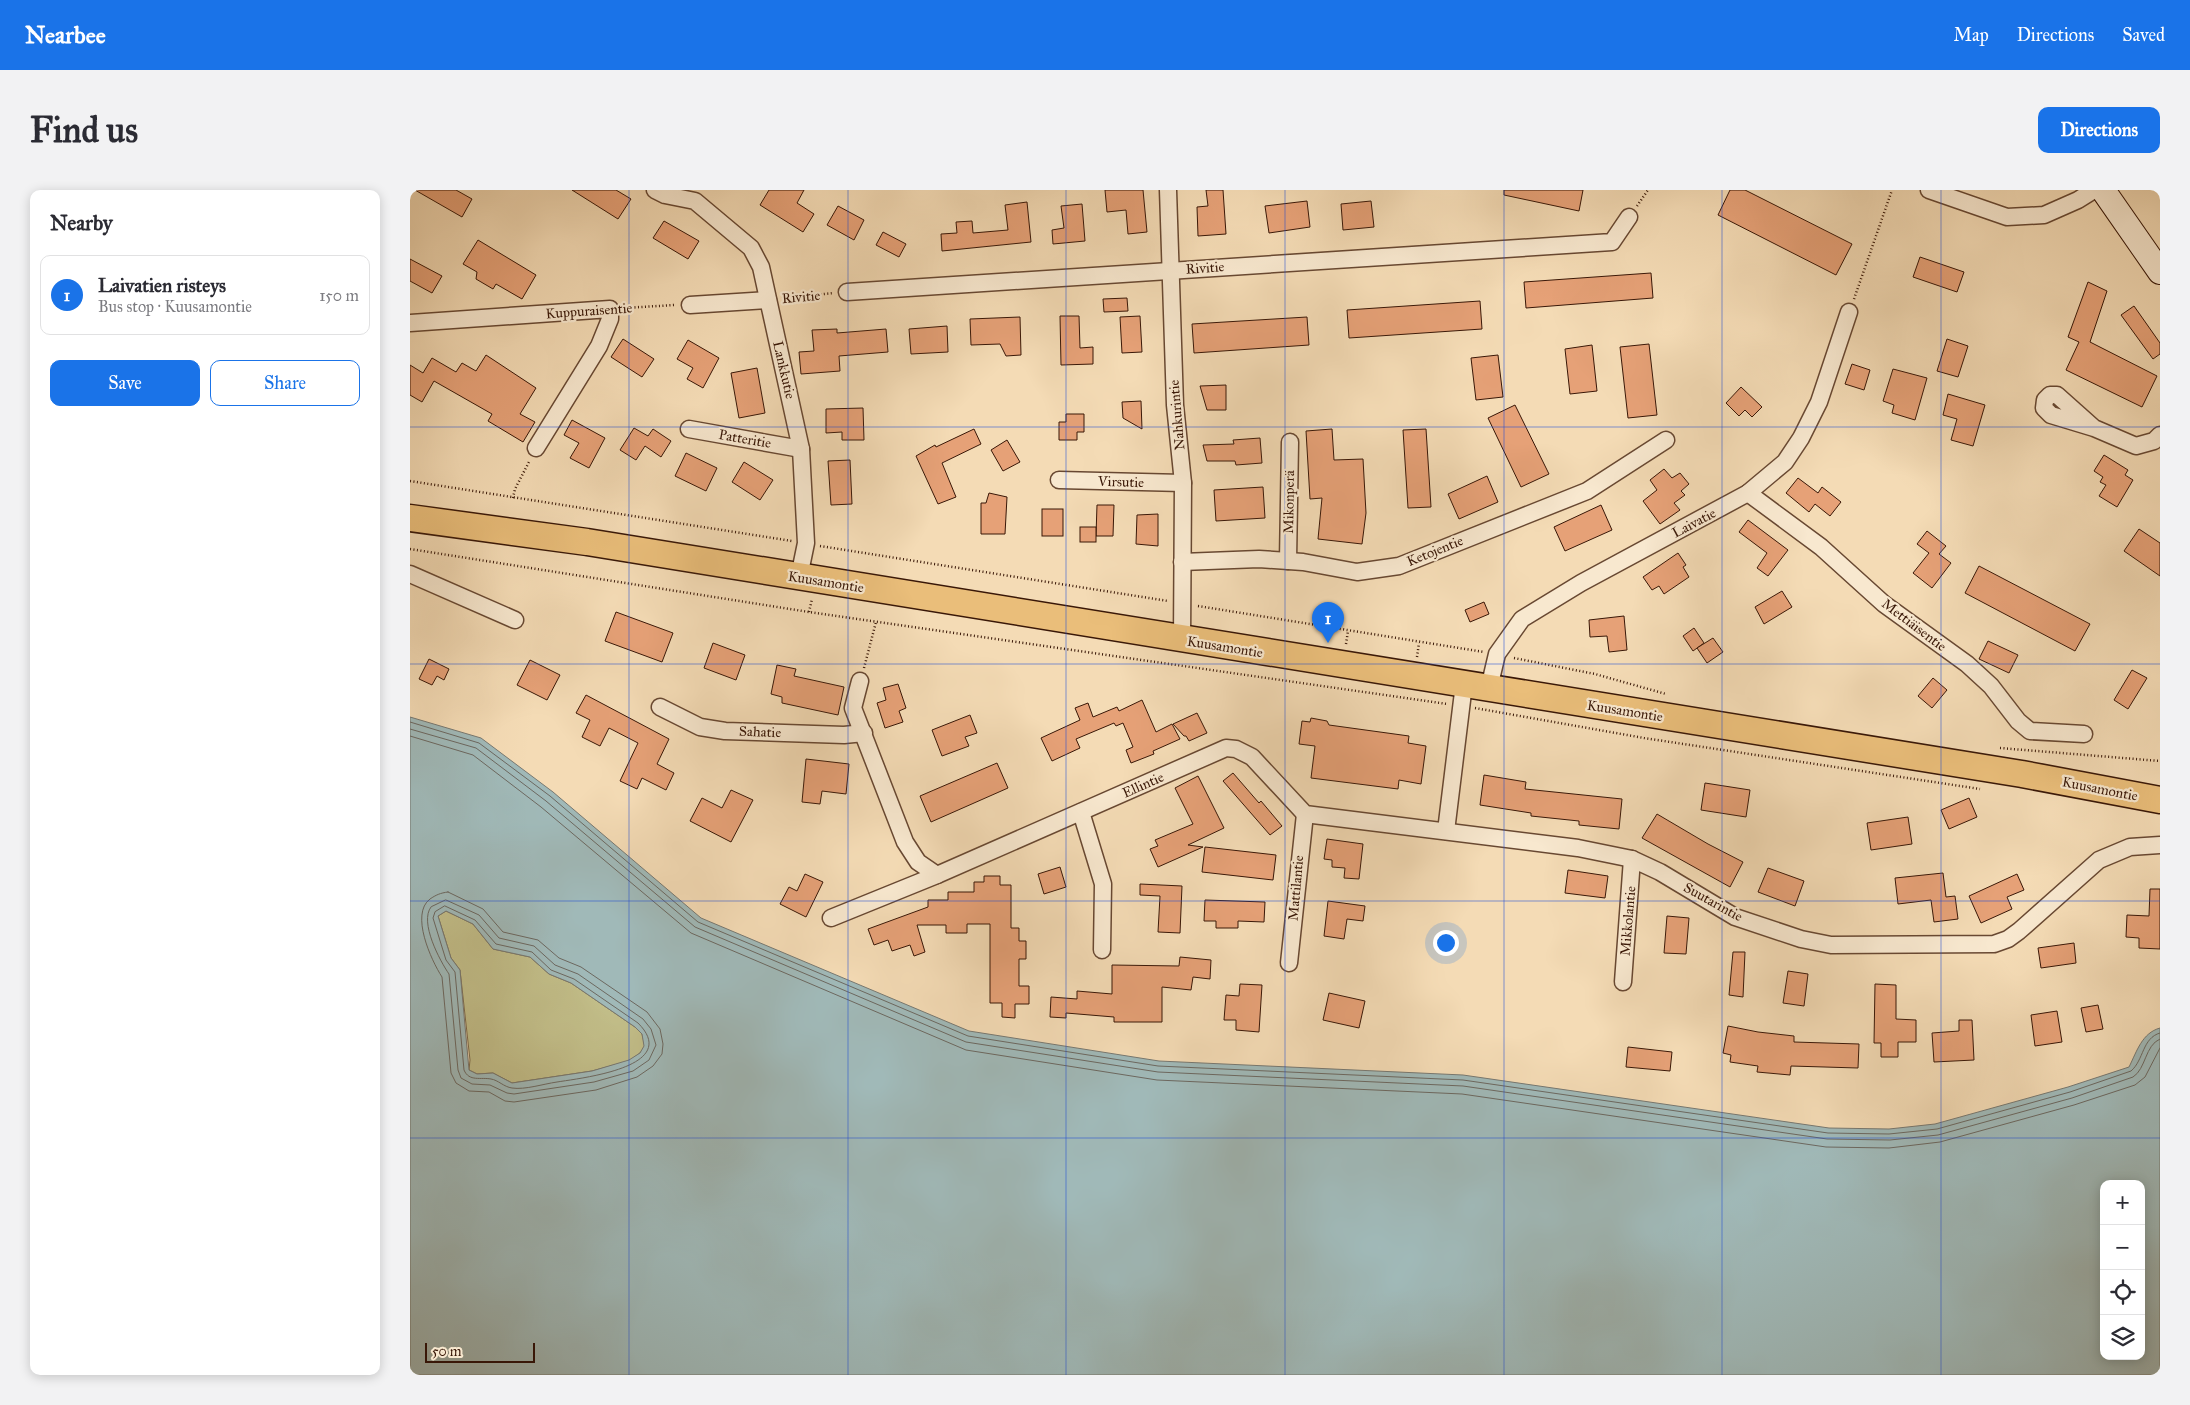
<!DOCTYPE html>
<html lang="en">
<head>
<meta charset="utf-8">
<style>
	:root { --surface:#fff; --page:#f2f2f3; --text:#2b2b33; --muted:#7c7c81; --line:#e1e1e2; --accent:#1a73e8 }
	body { margin:0; font-family:"IM FELL Great Primer",serif; background:var(--page); color:var(--text) }
	.controls { position:absolute; right:15px; bottom:15px; display:grid; overflow:hidden; border-radius:10px; box-shadow:0 2px 12px #0003 }
	.controls button { width:45px; height:45px; display:grid; place-items:center; padding:0; border:0; border-bottom:1px solid var(--line); background:var(--surface); color:var(--text); font:25px sans-serif }
	.scale { position:absolute; left:15px; bottom:12px; width:110px; box-sizing:border-box; padding-left:5px; border:2px solid #391707; border-top:0; font-size:14px; line-height:18px; white-space:nowrap; color:#391707; -webkit-text-stroke:4px #f8e8cf; paint-order:stroke }
	.you { position:absolute; left:1035px; top:752px; width:18px; height:18px; margin:-12px; border:4px solid #fff; border-radius:50%; background:#1a73e8; box-shadow:0 0 0 8px #1a73e833 }
	.badge { display:grid; place-items:center; width:32px; height:32px; border-radius:50%; background:var(--accent); color:#fff; font-size:16px; font-weight:700 }
	.pin { position:absolute; translate:-50% -41px; filter:drop-shadow(0 1px 2px #0008) }
	.pin::after { content:''; position:absolute; top:26px; width:18px; height:15px; background:inherit; clip-path:polygon(0 0,100% 0,50% 100%) }
	.list { margin:0; padding:0; list-style:none }
	h2 { display:flex; justify-content:space-between; align-items:center; height:65px; margin:0; padding:0 20px; font-size:21px }
	h2 small { font-size:16px; font-weight:400; color:var(--muted) }
	.list li { display:grid; grid-template-columns:32px 1fr auto; gap:15px; align-items:center; box-sizing:border-box; height:80px; margin:0 10px 10px; padding:0 10px; border:1px solid var(--line); border-radius:10px }
	.list b { display:block; font-size:19px; white-space:nowrap }
	.list p { margin:0; font-size:16px; white-space:nowrap; color:var(--muted) }
	.list em { font-size:16px; font-style:normal; color:var(--muted) }
	.actions { display:flex; gap:10px; padding:15px 20px }
	.actions a { flex:1; padding:11px 0; border:1px solid var(--accent); border-radius:10px; text-align:center; font-size:18px; color:var(--accent) }
	.actions .main { background:var(--accent); color:#fff }
	.icon { flex:none; width:28px; height:28px; fill:none; stroke:currentColor; stroke-width:2; stroke-linecap:round; stroke-linejoin:round }
	.map { position:relative; flex:none; width:1750px; height:1185px; overflow:hidden; border-radius:10px }
	header { display:flex; align-items:center; gap:30px; box-sizing:border-box; height:70px; padding:0 25px; background:var(--accent); color:#fff }
	header strong { font-size:24px }
	nav { display:flex; gap:28px; margin-inline-start:auto; font-size:18px }
	.intro { display:flex; align-items:center; justify-content:space-between; box-sizing:border-box; height:120px; padding:0 30px }
	h1 { margin:0; font-size:35px }
	.button { padding:12px 22px; border-radius:10px; background:var(--accent); color:#fff; font-size:18px; font-weight:700 }
	main { display:flex; gap:30px; padding:0 30px }
	aside { flex:1; background:var(--surface); border-radius:10px; box-shadow:0 2px 12px #0003 }
	.map>svg:first-child { display:block }
	.green { fill:#c2be89; stroke:#7e6a48 }
	.water { fill:#a0b9b8; stroke:#777871; fill-rule:evenodd }
	.lines { fill:none; stroke-linecap:round; stroke-linejoin:round }
	.shore { stroke:#6c6860; stroke-width:1 }
	.building { fill:#e6a177; stroke:#391707 }
	.minor-casing { stroke:#684832; stroke-width:19 }
	.secondary-casing { stroke:#391707; stroke-width:26 }
	.primary-casing { stroke:#391707; stroke-width:29 }
	.path { stroke:#391707; stroke-width:2.5; stroke-dasharray:1 2.5; stroke-linecap:butt }
	.minor { stroke:#f8e8cf; stroke-width:16 }
	.secondary { stroke:#f8e8cf; stroke-width:24 }
	.primary { stroke:#eabe7a; stroke-width:26 }
	.grid { fill:none; stroke:#1d4ed8; stroke-width:1; stroke-opacity:0.55 }
	.labels { text-anchor:middle; dominant-baseline:central; stroke-width:4.5; stroke-linejoin:round; paint-order:stroke }
	.street-label { font-size:14px; fill:#391707; stroke:#f8e8cf }
</style>
</head>
<body>
<header>
<strong>Nearbee</strong>
<nav><a>Map</a><a>Directions</a><a>Saved</a></nav>
</header>
<div class="intro"><h1>Find us</h1><a class="button">Directions</a></div>
<main>
<aside>
<h2>Nearby<small></small></h2>
<ul class="list">
<li><span class="badge">1</span><div><b>Laivatien risteys</b><p>Bus stop · Kuusamontie</p></div><em>150 m</em></li>
</ul>
<div class="actions"><a class="main">Save</a><a>Share</a></div>
</aside>
<div class="map">
<svg width="1750" height="1185" viewBox="0 0 1750 1185">
	<rect width="100%" height="100%" fill="#f4dbb5"/>
	<filter id="stains"><feTurbulence type="fractalNoise" baseFrequency=".004" numOctaves="4"/><feColorMatrix values="0 0 0 0 .2 0 0 0 0 .09 0 0 0 0 .02 0 0 0 .5 -.17"/></filter>
	<radialGradient id="worn" r=".72"><stop offset=".6" stop-color="#630" stop-opacity="0"/><stop offset="1" stop-color="#630" stop-opacity=".3"/></radialGradient>
	<polygon class="green" points="36,721 63,734 83,759 120,767 139,784 161,793 225,837 232,844 235,856 230,863 219,871 182,881 102,893 83,883 67,884 59,880 60,870 50,780 41,768 28,726"/>
	<path class="water" d="M0,527l71,21 72,54 148,126 268,113 190,30 304,14 366,53 60,1 46,-5 133,-37 61,-20c8,-16 13,-34 31,-39v347h-1750zM36,721l27,13 20,25 37,8 19,17 22,9 64,44 7,7 2,12 -4,7 -11,7 -37,11 -80,12 -19,-10 -16,1 -8,-4 -9,-100 -9,-12 -13,-42zM1694,994h37v172h-37z"/>
	<g class="lines">
		<g class="shore">
			<path d="M0,532l69,21 71,53 148,126 270,114 190,30 305,14 365,53 61,1 48,-5 133,-37 61,-21c13,-11 11,-33 29,-38"/>
			<path d="M0,539l66,19 70,53 149,126 271,115 192,30 305,14 364,53 63,1 48,-5 134,-37 61,-21c13,-8 12,-32 27,-38"/>
			<polyline points="0,546 63,565 131,617 281,743 556,860 747,890 1052,904 1416,957 1479,958 1530,952 1664,915 1725,895 1735,887 1750,858"/>
			<path d="M38,702l35,17 20,23 35,8 21,18 22,9 66,45 13,17 3,15 -1,10 -9,12 -16,11 -41,13 -82,12 -9,-1 -16,-9 -20,-1 -13,-8 -5,-10 -9,-96c-11,-17 -32,-63 -12,-78 6,-4 10,-6 18,-7z"/>
			<path d="M36,710l33,15 20,23 35,8 21,19 23,9 65,45 8,10 5,16 -7,15 -16,11 -39,11 -80,12 -7,-1 -17,-8 -18,-1 -11,-6 -3,-8 -9,-96c-9,-13 -30,-52 -18,-67z"/>
			<path d="M35,716l30,14 21,24 36,8 19,18 23,9 64,44c44,44 -56,55 -81,59 -14,2 -32,8 -45,6 -8,-1 -14,-8 -21,-9 -10,-2 -22,3 -27,-9l-9,-98 -9,-12 -13,-42 2,-6z"/>
		</g>
	</g>
	<g class="building">
		<polygon points="5,0 46,0 62,9 52,27"/>
		<polygon points="162,0 206,0 221,9 208,29"/>
		<polygon points="359,0 394,0 387,13 404,24 393,42 350,15"/>
		<polygon points="695,0 733,0 737,42 718,44 716,20 697,22"/>
		<polygon points="796,0 813,0 816,44 788,46 787,17 798,16"/>
		<polygon points="1094,0 1173,0 1169,21 1094,5"/>
		<polygon points="1320,0 1335,0 1442,54 1426,85 1308,25"/>
		<polygon points="897,11 900,37 859,43 855,16"/>
		<polygon points="961,11 964,37 933,40 931,14"/>
		<polygon points="617,12 621,52 532,61 531,44 547,43 546,32 562,31 563,43 598,40 595,15"/>
		<polygon points="672,14 675,51 643,54 642,40 654,38 651,16"/>
		<polygon points="428,16 454,30 444,50 417,35"/>
		<polygon points="254,31 289,51 278,69 243,48"/>
		<polygon points="473,42 496,54 489,67 466,55"/>
		<polygon points="68,50 126,85 112,109 86,94 83,99 66,89 67,82 53,74"/>
		<polygon points="1510,67 1554,82 1547,102 1503,87"/>
		<polygon points="0,69 32,86 22,103 0,91"/>
		<polygon points="1241,83 1243,108 1116,118 1114,92"/>
		<polygon points="1678,92 1697,101 1680,152 1747,186 1732,217 1656,180 1669,152 1658,147"/>
		<polygon points="717,108 718,121 694,122 693,109"/>
		<polygon points="1070,111 1072,139 939,148 937,120"/>
		<polygon points="1724,116 1750,153 1750,164 1743,169 1711,125"/>
		<polygon points="650,126 669,126 670,158 683,157 683,174 651,175"/>
		<polygon points="730,126 732,162 712,163 710,127"/>
		<polygon points="610,127 611,165 596,166 590,154 561,155 560,129"/>
		<polygon points="897,127 899,155 784,163 782,134"/>
		<polygon points="537,136 538,162 501,164 499,139"/>
		<polygon points="427,139 427,143 476,139 478,162 429,166 430,181 391,184 389,162 404,161 402,140"/>
		<polygon points="213,149 244,169 232,187 201,167"/>
		<polygon points="1537,149 1558,156 1548,187 1527,181"/>
		<polygon points="278,150 309,168 293,198 277,189 283,178 267,169"/>
		<polygon points="1239,154 1247,225 1218,228 1210,157"/>
		<polygon points="1182,155 1187,201 1160,204 1155,159"/>
		<polygon points="76,165 126,198 110,224 125,232 113,252 78,231 82,224 24,191 12,212 0,205 0,175 13,183 22,168 46,182 52,173 66,181"/>
		<polygon points="1088,165 1093,207 1066,210 1061,168"/>
		<polygon points="1442,174 1460,180 1454,200 1435,194"/>
		<polygon points="347,178 355,223 329,228 321,183"/>
		<polygon points="1483,179 1517,188 1505,230 1482,223 1484,215 1473,211"/>
		<polygon points="816,195 816,220 797,220 790,196"/>
		<polygon points="1331,197 1352,217 1342,227 1335,220 1329,226 1316,213"/>
		<polygon points="1538,204 1575,215 1563,256 1541,250 1547,229 1533,225"/>
		<polygon points="731,211 732,239 713,228 712,212"/>
		<polygon points="1105,215 1139,284 1111,297 1078,228"/>
		<polygon points="453,218 454,250 432,250 432,242 416,243 416,219"/>
		<polygon points="656,224 674,224 674,242 667,242 667,250 649,250 649,232 656,232"/>
		<polygon points="162,230 195,248 179,278 160,268 169,253 154,245"/>
		<polygon points="224,238 238,246 243,239 261,251 251,267 235,256 226,270 210,260"/>
		<polygon points="564,239 571,254 532,273 546,307 528,314 506,266 525,255 526,257"/>
		<polygon points="922,239 924,270 953,269 956,323 952,354 908,349 912,308 900,309 896,241"/>
		<polygon points="1016,239 1021,317 998,318 993,240"/>
		<polygon points="850,248 852,273 826,275 825,271 797,271 793,255 824,254 823,250"/>
		<polygon points="597,250 610,272 593,281 581,260"/>
		<polygon points="276,263 307,278 296,301 265,286"/>
		<polygon points="1694,265 1718,280 1715,285 1723,290 1707,317 1689,306 1696,295 1690,292 1693,287 1684,281"/>
		<polygon points="440,270 442,314 421,315 418,271"/>
		<polygon points="334,272 363,290 350,310 322,292"/>
		<polygon points="1254,279 1262,288 1270,283 1279,294 1271,301 1275,305 1264,313 1270,320 1250,334 1233,311 1247,300 1240,290"/>
		<polygon points="1077,286 1088,312 1049,329 1038,304"/>
		<polygon points="1388,288 1408,303 1412,297 1431,312 1420,326 1405,314 1399,322 1376,303"/>
		<polygon points="853,297 855,328 806,331 804,300"/>
		<polygon points="579,303 597,307 595,344 571,344 571,313 576,313"/>
		<polygon points="687,315 704,315 703,346 686,346"/>
		<polygon points="1191,315 1202,340 1155,361 1144,337"/>
		<rect x="632" y="319" width="21" height="27"/>
		<polygon points="748,324 748,356 726,354 727,325"/>
		<polygon points="1338,330 1378,360 1358,386 1347,378 1357,363 1329,342"/>
		<rect x="670" y="337" width="16" height="15"/>
		<polygon points="1729,339 1750,353 1750,386 1714,361"/>
		<polygon points="1517,341 1536,356 1529,364 1541,373 1522,398 1503,383 1519,363 1507,354"/>
		<polygon points="1268,363 1276,375 1273,377 1279,387 1254,404 1249,396 1242,400 1233,387"/>
		<polygon points="1569,376 1680,434 1665,461 1555,403"/>
		<polygon points="1372,401 1382,417 1354,434 1345,417"/>
		<polygon points="1074,412 1079,424 1060,432 1055,420"/>
		<polygon points="206,422 263,443 252,472 195,451"/>
		<polygon points="1214,426 1217,460 1199,462 1197,446 1180,447 1179,430"/>
		<polygon points="1284,438 1294,453 1283,461 1273,446"/>
		<polygon points="1303,448 1313,462 1297,473 1287,458"/>
		<polygon points="1578,451 1608,465 1599,483 1569,469"/>
		<polygon points="303,453 335,465 326,490 294,478"/>
		<polygon points="19,469 39,479 34,490 27,486 22,495 9,489"/>
		<polygon points="120,470 150,485 137,510 107,495"/>
		<polygon points="367,475 386,479 384,486 434,497 428,525 372,513 372,507 361,504"/>
		<polygon points="1722,480 1737,488 1718,519 1704,510"/>
		<polygon points="1523,488 1537,500 1522,518 1508,506"/>
		<polygon points="488,494 496,518 489,521 493,532 475,538 467,513 476,510 473,498"/>
		<polygon points="176,505 259,549 247,574 264,583 256,600 232,588 227,599 210,591 228,553 199,538 190,556 172,547 180,530 166,523"/>
		<polygon points="732,510 746,542 762,534 770,549 743,561 744,564 721,573 716,560 723,557 713,533 706,536 704,533 666,549 670,558 642,571 631,548 670,530 665,518 678,513 683,527 707,517 709,521"/>
		<polygon points="787,523 797,543 779,551 776,546 774,546 763,534"/>
		<polygon points="560,525 567,543 555,547 559,556 532,566 522,540"/>
		<polygon points="901,528 917,531 919,535 999,546 998,553 1016,556 1011,594 989,590 988,599 901,588 905,556 889,554 892,531 900,532"/>
		<polygon points="396,569 439,574 436,604 412,601 410,614 392,612"/>
		<polygon points="587,573 598,598 521,632 510,606"/>
		<polygon points="823,583 849,613 851,611 872,636 860,645 813,591"/>
		<polygon points="1074,585 1116,592 1115,599 1212,609 1209,639 1169,635 1169,631 1121,626 1121,623 1070,615"/>
		<polygon points="788,586 814,638 778,655 793,657 748,677 740,659 748,656 745,650 783,634 765,598"/>
		<polygon points="1295,593 1340,600 1336,627 1291,620"/>
		<polygon points="321,600 343,610 321,652 280,631 292,608 312,618"/>
		<polygon points="1559,608 1567,627 1539,639 1531,620"/>
		<polygon points="1247,624 1298,654 1333,672 1320,697 1232,648"/>
		<polygon points="1498,627 1502,654 1461,660 1457,633"/>
		<polygon points="917,649 953,654 949,689 934,688 935,678 922,677 922,670 914,669"/>
		<polygon points="795,657 866,665 863,690 792,682"/>
		<polygon points="650,677 656,697 634,704 628,684"/>
		<polygon points="1358,678 1394,691 1385,716 1348,702"/>
		<polygon points="1158,680 1198,686 1195,708 1155,703"/>
		<polygon points="1533,683 1536,707 1545,706 1548,729 1524,732 1521,710 1488,714 1485,688"/>
		<polygon points="395,684 413,692 396,727 370,714 379,697 387,701"/>
		<polygon points="1607,684 1614,700 1597,707 1602,719 1571,733 1559,706"/>
		<polygon points="574,686 590,686 590,695 601,695 601,738 609,738 609,751 616,751 616,769 609,769 609,796 619,796 619,814 605,814 605,828 592,827 592,813 580,813 580,734 557,734 557,743 536,743 536,735 507,735 515,762 504,766 500,755 482,761 478,750 464,755 458,739 518,717 518,710 538,710 538,702 564,702 564,692 574,692"/>
		<polygon points="730,694 772,696 770,743 748,742 750,706 730,705"/>
		<polygon points="1740,699 1750,699 1750,759 1729,758 1729,748 1716,747 1717,725 1739,726"/>
		<polygon points="795,710 855,712 854,732 828,731 828,738 806,738 806,731 794,731"/>
		<polygon points="918,711 955,716 953,731 937,729 934,749 914,746"/>
		<polygon points="1257,726 1279,728 1276,764 1254,763"/>
		<polygon points="1664,753 1666,773 1631,778 1628,758"/>
		<polygon points="1323,762 1335,762 1333,807 1319,805"/>
		<polygon points="770,767 801,770 800,789 783,787 781,800 752,797 752,832 704,832 704,827 656,823 656,828 640,827 641,807 667,809 667,801 702,804 702,775 769,776"/>
		<polygon points="1378,781 1398,784 1394,816 1373,813"/>
		<polygon points="830,794 852,795 849,842 826,840 826,830 814,830 816,805 829,806"/>
		<polygon points="1465,794 1486,795 1486,829 1506,830 1506,852 1488,852 1488,867 1471,867 1471,853 1464,853"/>
		<polygon points="919,803 955,811 949,838 913,830"/>
		<polygon points="1688,815 1693,839 1676,842 1671,818"/>
		<polygon points="1647,821 1652,852 1625,856 1621,825"/>
		<polygon points="1549,830 1562,830 1564,870 1524,872 1522,843 1549,841"/>
		<polygon points="1318,836 1348,842 1384,846 1384,852 1449,854 1448,878 1381,876 1380,885 1347,882 1348,876 1320,872 1321,865 1313,863"/>
		<polygon points="1218,857 1262,862 1260,881 1216,877"/>
	</g>
	<g class="lines">
		<defs>
			<g id="minor">
				<polyline points="245,0 255,5 285,11 341,58 351,77 391,259 396,353 389,387"/>
				<polyline points="758,0 765,215 773,293 772,450"/>
				<polyline points="1519,0 1597,27 1634,25 1668,10 1684,0"/>
				<polyline points="437,102 1202,52 1219,27"/>
				<polyline points="280,115 358,110"/>
				<polyline points="0,133 200,119 200,129 189,156 126,258"/>
				<polyline points="1684,238 1647,205 1640,205 1635,210 1634,218 1641,225 1684,238 1726,256 1744,251 1750,245"/>
				<polyline points="279,239 391,259"/>
				<polyline points="649,290 773,293"/>
				<polyline points="1338,303 1411,357 1474,414 1557,474 1581,496 1608,531 1620,541 1674,544"/>
				<polyline points="878,371 880,252"/>
				<polyline points="772,372 849,369 893,372 947,382 989,376 1177,301 1256,250"/>
				<polyline points="0,384 105,430"/>
				<polyline points="450,491 443,518 495,652 508,672 527,685"/>
				<polyline points="1079,498 1087,464 1112,429 1171,393 1338,303 1375,272 1391,248 1409,212 1439,122"/>
				<polyline points="250,517 290,537 315,541 434,545 454,543"/>
				<polyline points="671,622 693,694 692,760"/>
				<polyline points="1036,641 1054,494"/>
				<polyline points="421,728 527,685 816,558 826,559 842,567 895,624 1168,658 1222,669 1250,682 1325,727 1391,749 1421,755 1584,754 1598,749 1609,741 1689,670 1720,657 1750,655"/>
				<polyline points="879,773 895,624"/>
				<polyline points="1213,792 1222,669"/>
			</g>
			<polyline id="secondary" points="1693,0 1750,82"/>
			<polyline id="primary" points="0,328 177,352 1612,584 1750,610"/>
		</defs>
		<use href="#minor" class="minor-casing"/>
		<use href="#secondary" class="secondary-casing"/>
		<use href="#primary" class="primary-casing"/>
		<g class="path">
			<polyline points="1227,16 1238,0"/>
			<polyline points="372,108 424,103"/>
			<polyline points="1444,109 1482,0"/>
			<polyline points="214,118 265,115"/>
			<polyline points="0,291 382,351"/>
			<polyline points="103,308 105,299 120,270"/>
			<polyline points="410,356 758,411"/>
			<polyline points="0,359 399,422 1037,514"/>
			<polyline points="788,416 1074,462"/>
			<polyline points="399,422 402,409"/>
			<polyline points="936,454 938,441"/>
			<polyline points="1007,467 1009,453"/>
			<polyline points="1104,468 1185,484 1256,504"/>
			<polyline points="454,478 466,432"/>
			<polyline points="1065,518 1234,548 1570,599"/>
			<polyline points="1590,558 1750,571"/>
		</g>
		<use href="#minor" class="minor"/>
		<use href="#secondary" class="secondary"/>
		<use href="#primary" class="primary"/>
	</g>
	<path class="grid" d="M219,0v1185M438,0v1185M656,0v1185M875,0v1185M1094,0v1185M1312,0v1185M1531,0v1185M0,237h1750M0,474h1750M0,711h1750M0,948h1750"/>
	<g class="labels">
		<g class="street-label">
			<text transform="translate(795 78) rotate(-4)">Rivitie</text>
			<text transform="translate(391 107) rotate(-5)">Rivitie</text>
			<text transform="translate(179 121) rotate(-4)">Kuppuraisentie</text>
			<text transform="translate(374 180) rotate(77)">Lankkutie</text>
			<text transform="translate(767 225) rotate(-95)">Nahkurintie</text>
			<text transform="translate(335 249) rotate(10)">Patteritie</text>
			<text transform="translate(711 292) rotate(2)">Virsutie</text>
			<text transform="translate(879 312) rotate(-89)">Mikonperä</text>
			<text transform="translate(1284 333) rotate(-28)">Laivatie</text>
			<text transform="translate(1025 361) rotate(-22)">Ketojentie</text>
			<text transform="translate(416 392) rotate(9)">Kuusamontie</text>
			<text transform="translate(1504 435) rotate(37)">Mettiäisentie</text>
			<text transform="translate(815 457) rotate(9)">Kuusamontie</text>
			<text transform="translate(1215 521) rotate(9)">Kuusamontie</text>
			<text transform="translate(350 542) rotate(2)">Sahatie</text>
			<text transform="translate(733 595) rotate(-24)">Ellintie</text>
			<text transform="translate(1690 599) rotate(11)">Kuusamontie</text>
			<text transform="translate(886 698) rotate(-85)">Mattilantie</text>
			<text transform="translate(1303 712) rotate(29)">Suutarintie</text>
			<text transform="translate(1218 731) rotate(-85)">Mikkolantie</text>
		</g>
	</g>
	<rect width="100%" height="100%" filter="url(#stains)"/>
	<rect width="100%" height="100%" fill="url(#worn)"/>
</svg>
<div class="controls">
<button>+</button>
<button>−</button>
<button><svg class="icon" aria-label="locate" viewBox="0 0 24 24"><circle cx="12" cy="12" r="6"/><path d="M12 2v4M12 18v4M2 12h4M18 12h4"/></svg></button>
<button><svg class="icon" aria-label="layers" viewBox="0 0 24 24"><path d="M12 4l9 5-9 5-9-5zM3 14l9 5 9-5"/></svg></button>
</div>
<div class="scale">50 m</div>
<div class="you"></div>
<div class="pin badge" style="left:918px;top:453px">1</div>
</div>
</main>
</body>
</html>
